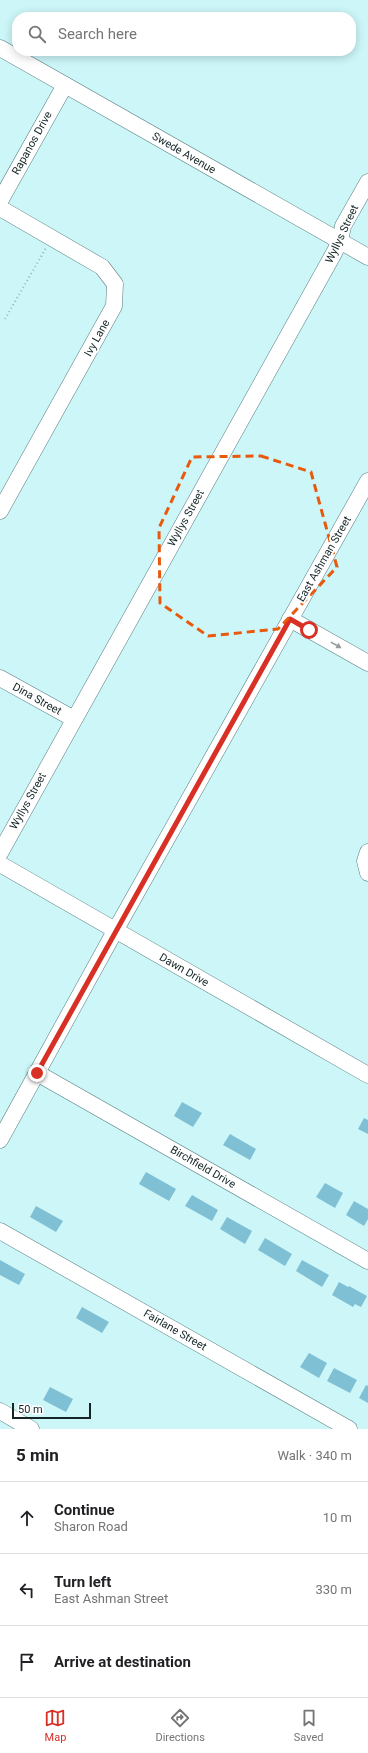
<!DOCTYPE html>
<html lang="en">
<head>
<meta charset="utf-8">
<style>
	:root { --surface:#fff; --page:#f6f6f6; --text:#202124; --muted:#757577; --line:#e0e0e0; --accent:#d93025 }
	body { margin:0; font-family:Roboto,sans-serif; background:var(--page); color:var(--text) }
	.scale { position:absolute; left:12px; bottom:10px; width:79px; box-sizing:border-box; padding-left:4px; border:2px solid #152526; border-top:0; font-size:11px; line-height:14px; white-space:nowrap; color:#152526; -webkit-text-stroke:3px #fff; paint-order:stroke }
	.stop { position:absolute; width:12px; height:12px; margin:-9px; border:3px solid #d93025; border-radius:50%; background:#fff }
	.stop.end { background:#d93025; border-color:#fff; box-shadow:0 1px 4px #0008 }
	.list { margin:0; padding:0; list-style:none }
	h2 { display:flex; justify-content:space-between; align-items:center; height:52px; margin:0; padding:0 16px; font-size:17px }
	h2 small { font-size:13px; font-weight:400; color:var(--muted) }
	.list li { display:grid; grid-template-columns:26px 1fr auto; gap:12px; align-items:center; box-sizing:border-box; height:72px; padding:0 16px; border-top:1px solid var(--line) }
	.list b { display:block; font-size:15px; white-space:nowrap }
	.list p { margin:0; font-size:13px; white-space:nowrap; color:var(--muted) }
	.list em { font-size:13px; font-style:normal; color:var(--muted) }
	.icon { flex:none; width:22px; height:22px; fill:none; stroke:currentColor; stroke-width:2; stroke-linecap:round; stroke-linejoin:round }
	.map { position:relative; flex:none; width:368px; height:1429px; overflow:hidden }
	.search { position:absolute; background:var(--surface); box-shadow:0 2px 10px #0003; left:12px; right:12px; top:12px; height:44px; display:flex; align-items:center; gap:10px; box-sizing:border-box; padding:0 14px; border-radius:16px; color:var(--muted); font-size:15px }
	.sheet { height:268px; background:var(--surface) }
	nav { display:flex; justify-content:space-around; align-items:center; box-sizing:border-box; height:56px; border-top:1px solid var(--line); background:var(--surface); font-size:11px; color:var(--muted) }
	nav a { display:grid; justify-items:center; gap:2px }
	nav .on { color:var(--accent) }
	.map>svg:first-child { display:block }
	.building { fill:#80c0d5 }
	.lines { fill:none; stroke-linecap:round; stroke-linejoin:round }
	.minor-casing { stroke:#587e80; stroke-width:17 }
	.path { stroke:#93b4b6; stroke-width:2; stroke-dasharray:1 3; stroke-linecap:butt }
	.minor { stroke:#fff; stroke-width:16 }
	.oneway { fill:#969d9d }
	.route { stroke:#d93025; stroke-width:5 }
	.marked { fill:none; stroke:#e8590c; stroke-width:3; stroke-dasharray:8 5; stroke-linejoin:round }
	.labels { text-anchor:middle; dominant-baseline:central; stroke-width:4; stroke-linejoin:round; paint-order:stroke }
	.street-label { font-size:11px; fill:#152526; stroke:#fff }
</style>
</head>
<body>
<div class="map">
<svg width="368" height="1429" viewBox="0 0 368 1429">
	<rect width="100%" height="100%" fill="#ccf6f8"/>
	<g class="building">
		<polygon points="182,1102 202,1113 193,1127 174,1116"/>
		<polygon points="364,1118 368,1120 368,1134 358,1129"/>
		<polygon points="230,1134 256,1149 250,1160 223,1145"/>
		<polygon points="146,1172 176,1189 169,1201 139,1184"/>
		<polygon points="325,1183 343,1193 335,1208 316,1197"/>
		<polygon points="192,1195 218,1210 212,1221 185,1206"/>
		<polygon points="354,1201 368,1209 368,1219 364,1226 346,1215"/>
		<polygon points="36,1206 63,1221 56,1232 30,1217"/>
		<polygon points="227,1217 252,1231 245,1244 220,1229"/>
		<polygon points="265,1238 292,1254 285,1266 258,1250"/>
		<polygon points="0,1260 25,1274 19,1285 0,1275"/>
		<polygon points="302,1260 329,1275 322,1287 296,1271"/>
		<polygon points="339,1282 348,1287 349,1286 367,1296 361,1307 355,1304 353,1307 332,1295"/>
		<polygon points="82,1307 109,1322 102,1333 76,1318"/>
		<polygon points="309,1353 327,1363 319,1378 300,1367"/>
		<polygon points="334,1368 357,1380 350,1393 327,1381"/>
		<polygon points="366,1385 368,1386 368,1403 359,1398"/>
		<polygon points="50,1387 73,1399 66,1412 43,1400"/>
	</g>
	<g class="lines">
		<defs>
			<g id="minor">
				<polyline points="0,48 368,257"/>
				<polyline points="0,201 65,85"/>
				<polyline points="0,208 102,267 115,284 114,306 0,511"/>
				<polyline points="290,619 368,663"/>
				<polyline points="0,678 74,719"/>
				<polyline points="368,852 365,861 368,873"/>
				<polyline points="0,853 334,253 340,241 343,226 368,182"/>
				<polyline points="0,864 368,1075"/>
				<polyline points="37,1073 368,1261"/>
				<polyline points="0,1140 115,931 368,481"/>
				<polyline points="0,1231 349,1429"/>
				<polyline points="0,1411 31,1429"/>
			</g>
		</defs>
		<use href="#minor" class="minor-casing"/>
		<polyline class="path" points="5,319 46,248"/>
		<use href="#minor" class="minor"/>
	</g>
	<defs><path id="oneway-solid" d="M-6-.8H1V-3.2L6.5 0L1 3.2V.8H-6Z"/></defs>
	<use class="oneway" href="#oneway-solid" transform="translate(336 645) rotate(29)"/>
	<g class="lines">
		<polyline class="route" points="37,1073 290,619 309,630"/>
	</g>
	<path class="marked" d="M261,456l50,16 26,95 -59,62 -70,7 -48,-33 -1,-75 33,-71z"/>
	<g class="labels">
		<g class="street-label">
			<text transform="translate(32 143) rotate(-61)">Rapanos Drive</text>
			<text transform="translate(184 153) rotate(30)">Swede Avenue</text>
			<text transform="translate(342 234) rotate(-65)">Wyllys Street</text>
			<text transform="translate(97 338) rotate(-61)">Ivy Lane</text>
			<text transform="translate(186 518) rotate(-61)">Wyllys Street</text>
			<text transform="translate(324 559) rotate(-60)">East Ashman Street</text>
			<text transform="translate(37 699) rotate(29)">Dina Street</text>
			<text transform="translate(28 801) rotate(-61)">Wyllys Street</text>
			<text transform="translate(184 970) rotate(30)">Dawn Drive</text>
			<text transform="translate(203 1167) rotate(30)">Birchfield Drive</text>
			<text transform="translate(175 1330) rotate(30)">Fairlane Street</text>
		</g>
	</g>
</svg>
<div class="scale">50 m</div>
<div class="stop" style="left:309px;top:630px"></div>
<div class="stop end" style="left:37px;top:1073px"></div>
<div class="search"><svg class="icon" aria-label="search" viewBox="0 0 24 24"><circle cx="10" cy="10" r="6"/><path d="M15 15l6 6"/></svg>Search here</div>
</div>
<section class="sheet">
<h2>5 min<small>Walk · 340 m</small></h2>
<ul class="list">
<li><svg class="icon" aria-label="ahead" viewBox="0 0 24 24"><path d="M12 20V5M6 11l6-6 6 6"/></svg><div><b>Continue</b><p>Sharon Road</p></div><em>10 m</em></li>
<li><svg class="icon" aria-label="left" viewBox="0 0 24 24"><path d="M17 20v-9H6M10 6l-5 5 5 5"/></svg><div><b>Turn left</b><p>East Ashman Street</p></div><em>330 m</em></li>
<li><svg class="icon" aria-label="arrive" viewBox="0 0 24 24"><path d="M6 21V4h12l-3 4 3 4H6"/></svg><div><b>Arrive at destination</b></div></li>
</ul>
</section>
<nav>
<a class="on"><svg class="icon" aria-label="map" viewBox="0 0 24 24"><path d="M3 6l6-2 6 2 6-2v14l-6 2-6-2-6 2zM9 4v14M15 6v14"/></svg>Map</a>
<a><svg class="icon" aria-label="directions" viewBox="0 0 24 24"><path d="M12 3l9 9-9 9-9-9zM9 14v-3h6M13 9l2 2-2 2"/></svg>Directions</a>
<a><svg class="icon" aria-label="saved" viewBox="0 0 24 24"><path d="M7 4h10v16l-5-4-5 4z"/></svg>Saved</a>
</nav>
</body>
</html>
